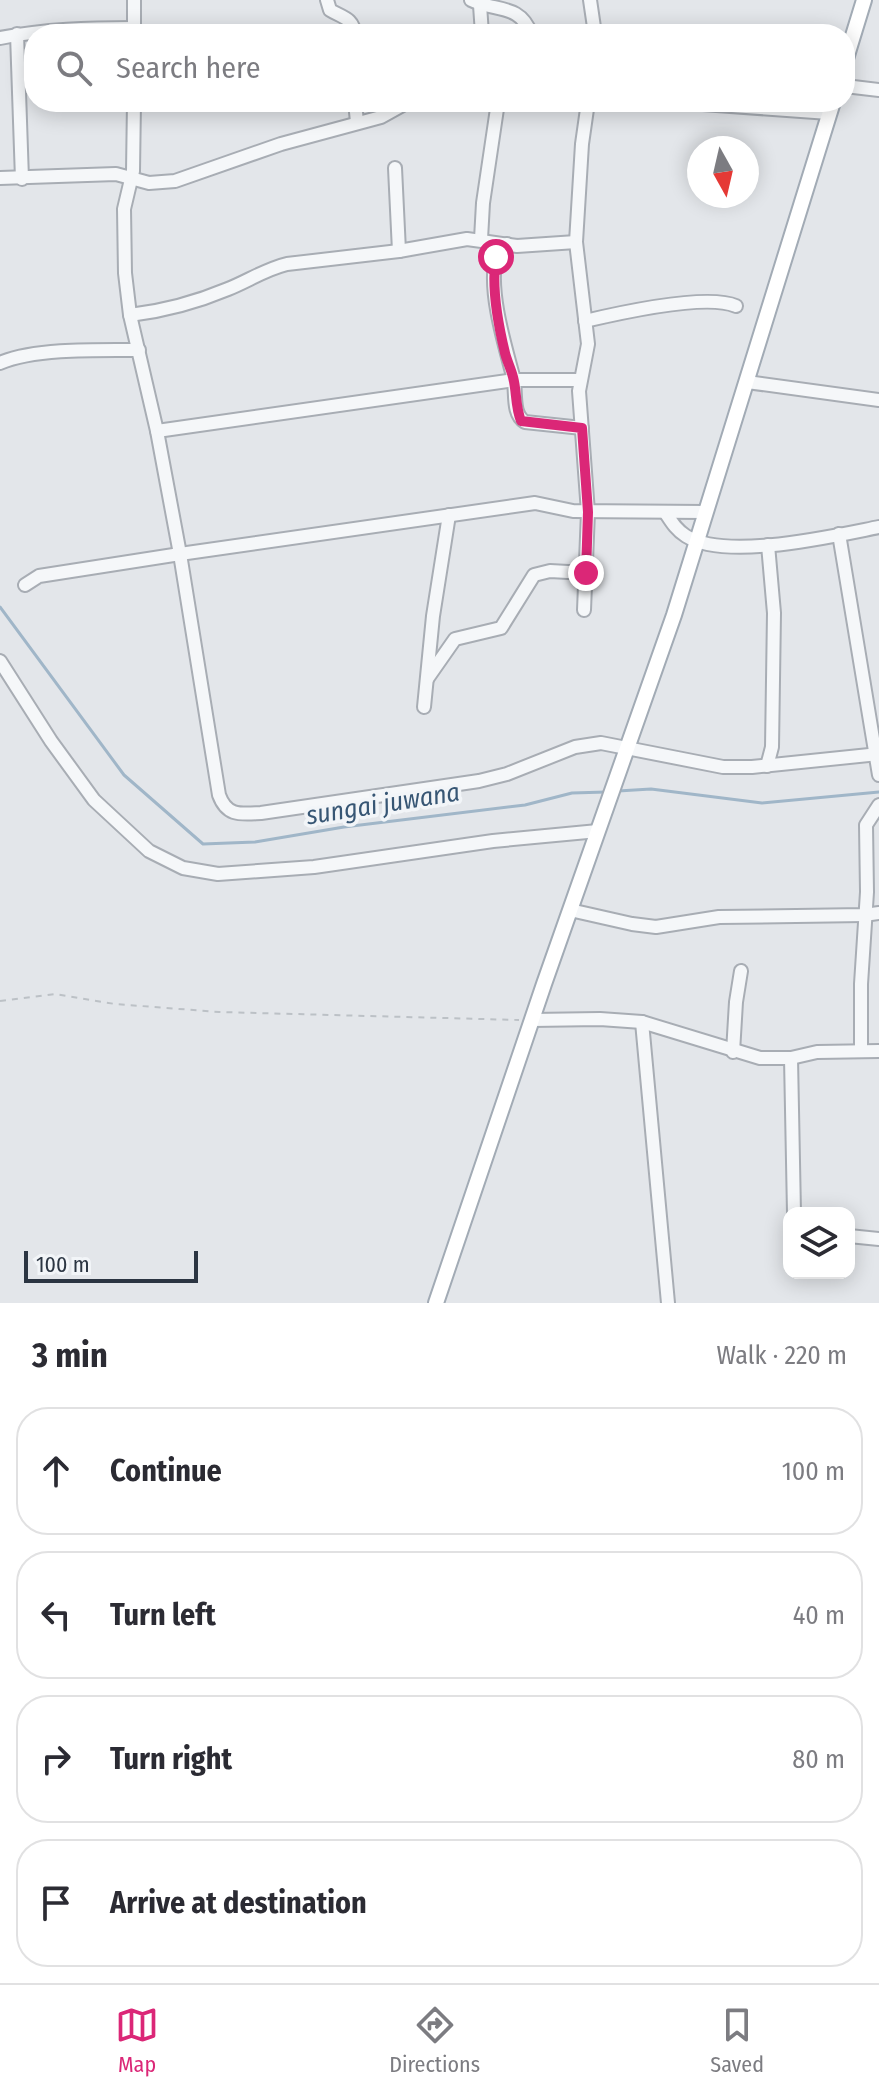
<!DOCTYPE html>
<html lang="en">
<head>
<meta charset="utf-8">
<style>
	:root { --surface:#fff; --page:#f2f2f3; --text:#2b2b33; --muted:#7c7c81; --line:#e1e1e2; --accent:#db2777 }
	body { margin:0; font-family:"Fira Sans Condensed",sans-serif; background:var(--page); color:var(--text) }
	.controls { position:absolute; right:24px; bottom:24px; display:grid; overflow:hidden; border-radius:16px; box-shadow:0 4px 20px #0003 }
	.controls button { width:72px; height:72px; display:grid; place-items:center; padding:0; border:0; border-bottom:2px solid var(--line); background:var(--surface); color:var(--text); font:40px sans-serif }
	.compass { position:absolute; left:687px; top:136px; width:72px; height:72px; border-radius:50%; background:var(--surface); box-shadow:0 4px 20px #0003; rotate:172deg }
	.scale { position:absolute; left:24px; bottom:20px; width:174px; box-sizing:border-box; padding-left:8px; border:4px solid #2b3542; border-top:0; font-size:22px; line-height:28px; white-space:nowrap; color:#2b3542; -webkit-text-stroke:6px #f2f5f8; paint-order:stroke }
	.stop { position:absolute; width:24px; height:24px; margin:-18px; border:6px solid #db2777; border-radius:50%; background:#fff }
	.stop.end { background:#db2777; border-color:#fff; box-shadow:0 2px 8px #0008 }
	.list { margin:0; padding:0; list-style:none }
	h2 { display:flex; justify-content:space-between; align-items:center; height:104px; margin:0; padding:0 32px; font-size:34px }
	h2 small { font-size:26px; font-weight:400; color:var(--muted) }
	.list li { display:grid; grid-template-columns:52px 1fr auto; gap:24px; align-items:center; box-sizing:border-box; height:128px; margin:0 16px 16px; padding:0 16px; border:2px solid var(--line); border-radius:32px }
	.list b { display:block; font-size:30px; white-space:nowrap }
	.list em { font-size:26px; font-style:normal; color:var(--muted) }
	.icon { flex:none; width:44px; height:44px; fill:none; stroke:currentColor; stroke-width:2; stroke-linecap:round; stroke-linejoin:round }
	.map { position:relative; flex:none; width:879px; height:1303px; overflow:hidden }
	.search { position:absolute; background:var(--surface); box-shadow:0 4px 20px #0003; left:24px; right:24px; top:24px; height:88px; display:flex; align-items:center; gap:20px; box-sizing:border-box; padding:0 28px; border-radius:32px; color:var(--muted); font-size:30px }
	.sheet { height:680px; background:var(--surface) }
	nav { display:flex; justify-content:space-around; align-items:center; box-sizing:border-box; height:112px; border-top:2px solid var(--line); background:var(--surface); font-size:22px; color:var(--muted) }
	nav a { display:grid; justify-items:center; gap:4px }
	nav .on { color:var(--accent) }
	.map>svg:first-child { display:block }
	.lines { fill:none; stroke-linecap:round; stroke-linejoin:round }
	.stream { stroke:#a0b6c8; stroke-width:3 }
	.minor-casing { stroke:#a8adb4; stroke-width:16 }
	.major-casing { stroke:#a2abb5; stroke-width:18 }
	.path { stroke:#bcc1c6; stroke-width:2; stroke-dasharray:6 6; stroke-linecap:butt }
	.minor { stroke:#f5f7f9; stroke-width:12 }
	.major { stroke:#fff; stroke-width:14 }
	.route { stroke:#db2777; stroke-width:10 }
	.labels { text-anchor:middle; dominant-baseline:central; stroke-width:7; stroke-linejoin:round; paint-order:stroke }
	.water-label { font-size:26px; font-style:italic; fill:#375674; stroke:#f2f5f8 }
</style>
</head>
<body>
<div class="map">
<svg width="879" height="1303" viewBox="0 0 879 1303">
	<rect width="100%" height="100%" fill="#e3e6ea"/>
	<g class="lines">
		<g class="stream">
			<polyline points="0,607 124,775 203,844 255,842 344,827 525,805 572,793 606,792"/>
			<polyline points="618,791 651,789 762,803 879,792"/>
		</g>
		<defs>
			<g id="minor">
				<polyline points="134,0 134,33"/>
				<path d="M327,0l3,10c11,7 24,8 24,24"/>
				<path d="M471,0c24,12 49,3 60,34"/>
				<polyline points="590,0 595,34"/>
				<polyline points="480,5 482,34"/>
				<polyline points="17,34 22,179"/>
				<path d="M0,38c45,-9 89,-10 134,-10"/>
				<polyline points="845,86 879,90"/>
				<polyline points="134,102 133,171 124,209 125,273 130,315 157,431 180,554 535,503 573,511 705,512"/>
				<polyline points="355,102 357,122"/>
				<polyline points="675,102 829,113"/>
				<polyline points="395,168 399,251"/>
				<polyline points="0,178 116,174 149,183 175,181 281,144 381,117 408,102"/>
				<polyline points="481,239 483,203 498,102"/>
				<path d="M507,244c-4,5 -10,9 -11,15 -8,31 9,87 17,117 4,15 -2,37 12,46l57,6"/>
				<path d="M130,315c34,-4 67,-13 98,-26 20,-8 38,-20 59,-25l112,-13 68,-12 50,7 59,-4"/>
				<path d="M585,321c34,-8 121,-28 151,-15"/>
				<path d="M0,363c35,-15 100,-13 139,-13"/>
				<polyline points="747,382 879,400"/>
				<polyline points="157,431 514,380 580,380"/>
				<path d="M665,512c6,9 11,18 21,24 40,25 147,0 193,-9"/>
				<polyline points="839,534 879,775"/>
				<path d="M25,585l14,-9 141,-22 39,241c8,22 22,19 42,18l218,-32 28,-7 68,-27 26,-4 122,24h29l127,-13"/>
				<polyline points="584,610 588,512 579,391 588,344 576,242 582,144 588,102"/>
				<polyline points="0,661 51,741 94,800 149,851 183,868 218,874 314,867 493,841 598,831"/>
				<polyline points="427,679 455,639 501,628 534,575 550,571 586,573"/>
				<polyline points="424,707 433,616 449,515"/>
				<polyline points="767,766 772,747 774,613 768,545"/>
				<polyline points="570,910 632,924 656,927 719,917 864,915 879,913"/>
				<polyline points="532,1020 600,1019 642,1022 760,1058 791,1058 817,1052 879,1051"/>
				<polyline points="642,1022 668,1303"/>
				<polyline points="861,1050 861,984 867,892 866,825 879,805"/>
				<polyline points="733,1052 736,1002 741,971"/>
				<polyline points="791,1058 794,1213"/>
				<polyline points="849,1236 879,1239"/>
			</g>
			<g id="major">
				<polyline points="845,62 864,0"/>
				<polyline points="436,1303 544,984 674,615 833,102"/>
			</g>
		</defs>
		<use href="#minor" class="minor-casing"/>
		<use href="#major" class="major-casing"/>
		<polyline class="path" points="0,1001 55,994 115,1004 219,1012 519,1020"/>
		<use href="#minor" class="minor"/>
		<use href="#major" class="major"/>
	</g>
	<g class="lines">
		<path class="route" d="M496,257c-5,29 2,67 9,96 2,8 6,16 8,24 4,15 2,29 8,44l61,7 6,84 -2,61"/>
	</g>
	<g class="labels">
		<g class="water-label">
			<text transform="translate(383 804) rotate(-9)">sungai juwana</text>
		</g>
	</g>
</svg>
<div class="controls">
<button><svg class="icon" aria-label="layers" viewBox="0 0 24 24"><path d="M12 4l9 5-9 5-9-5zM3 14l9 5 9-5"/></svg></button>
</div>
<svg class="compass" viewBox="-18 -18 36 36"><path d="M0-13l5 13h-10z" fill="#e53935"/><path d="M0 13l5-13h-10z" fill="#7c7c81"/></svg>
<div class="scale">100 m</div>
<div class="stop" style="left:496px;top:257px"></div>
<div class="stop end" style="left:586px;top:573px"></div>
<div class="search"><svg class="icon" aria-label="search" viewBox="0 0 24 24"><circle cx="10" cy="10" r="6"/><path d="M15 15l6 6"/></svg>Search here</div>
</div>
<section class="sheet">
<h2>3 min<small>Walk · 220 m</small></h2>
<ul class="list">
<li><svg class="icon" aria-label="ahead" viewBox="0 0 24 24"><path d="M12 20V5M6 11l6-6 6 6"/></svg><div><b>Continue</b></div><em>100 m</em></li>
<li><svg class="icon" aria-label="left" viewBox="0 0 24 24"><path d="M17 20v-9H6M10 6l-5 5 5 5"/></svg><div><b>Turn left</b></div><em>40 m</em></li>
<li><svg class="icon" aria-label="right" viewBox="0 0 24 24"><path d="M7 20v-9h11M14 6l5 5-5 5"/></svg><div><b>Turn right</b></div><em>80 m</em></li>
<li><svg class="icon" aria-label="arrive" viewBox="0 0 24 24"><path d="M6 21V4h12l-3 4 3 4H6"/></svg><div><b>Arrive at destination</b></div></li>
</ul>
</section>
<nav>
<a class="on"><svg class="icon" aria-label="map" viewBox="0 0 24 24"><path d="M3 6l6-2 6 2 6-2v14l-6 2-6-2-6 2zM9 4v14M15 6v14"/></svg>Map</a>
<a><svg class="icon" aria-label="directions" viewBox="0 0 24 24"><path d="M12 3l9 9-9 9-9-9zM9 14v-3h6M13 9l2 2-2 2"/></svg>Directions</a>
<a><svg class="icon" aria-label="saved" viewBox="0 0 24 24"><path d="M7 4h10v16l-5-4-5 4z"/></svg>Saved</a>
</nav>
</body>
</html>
